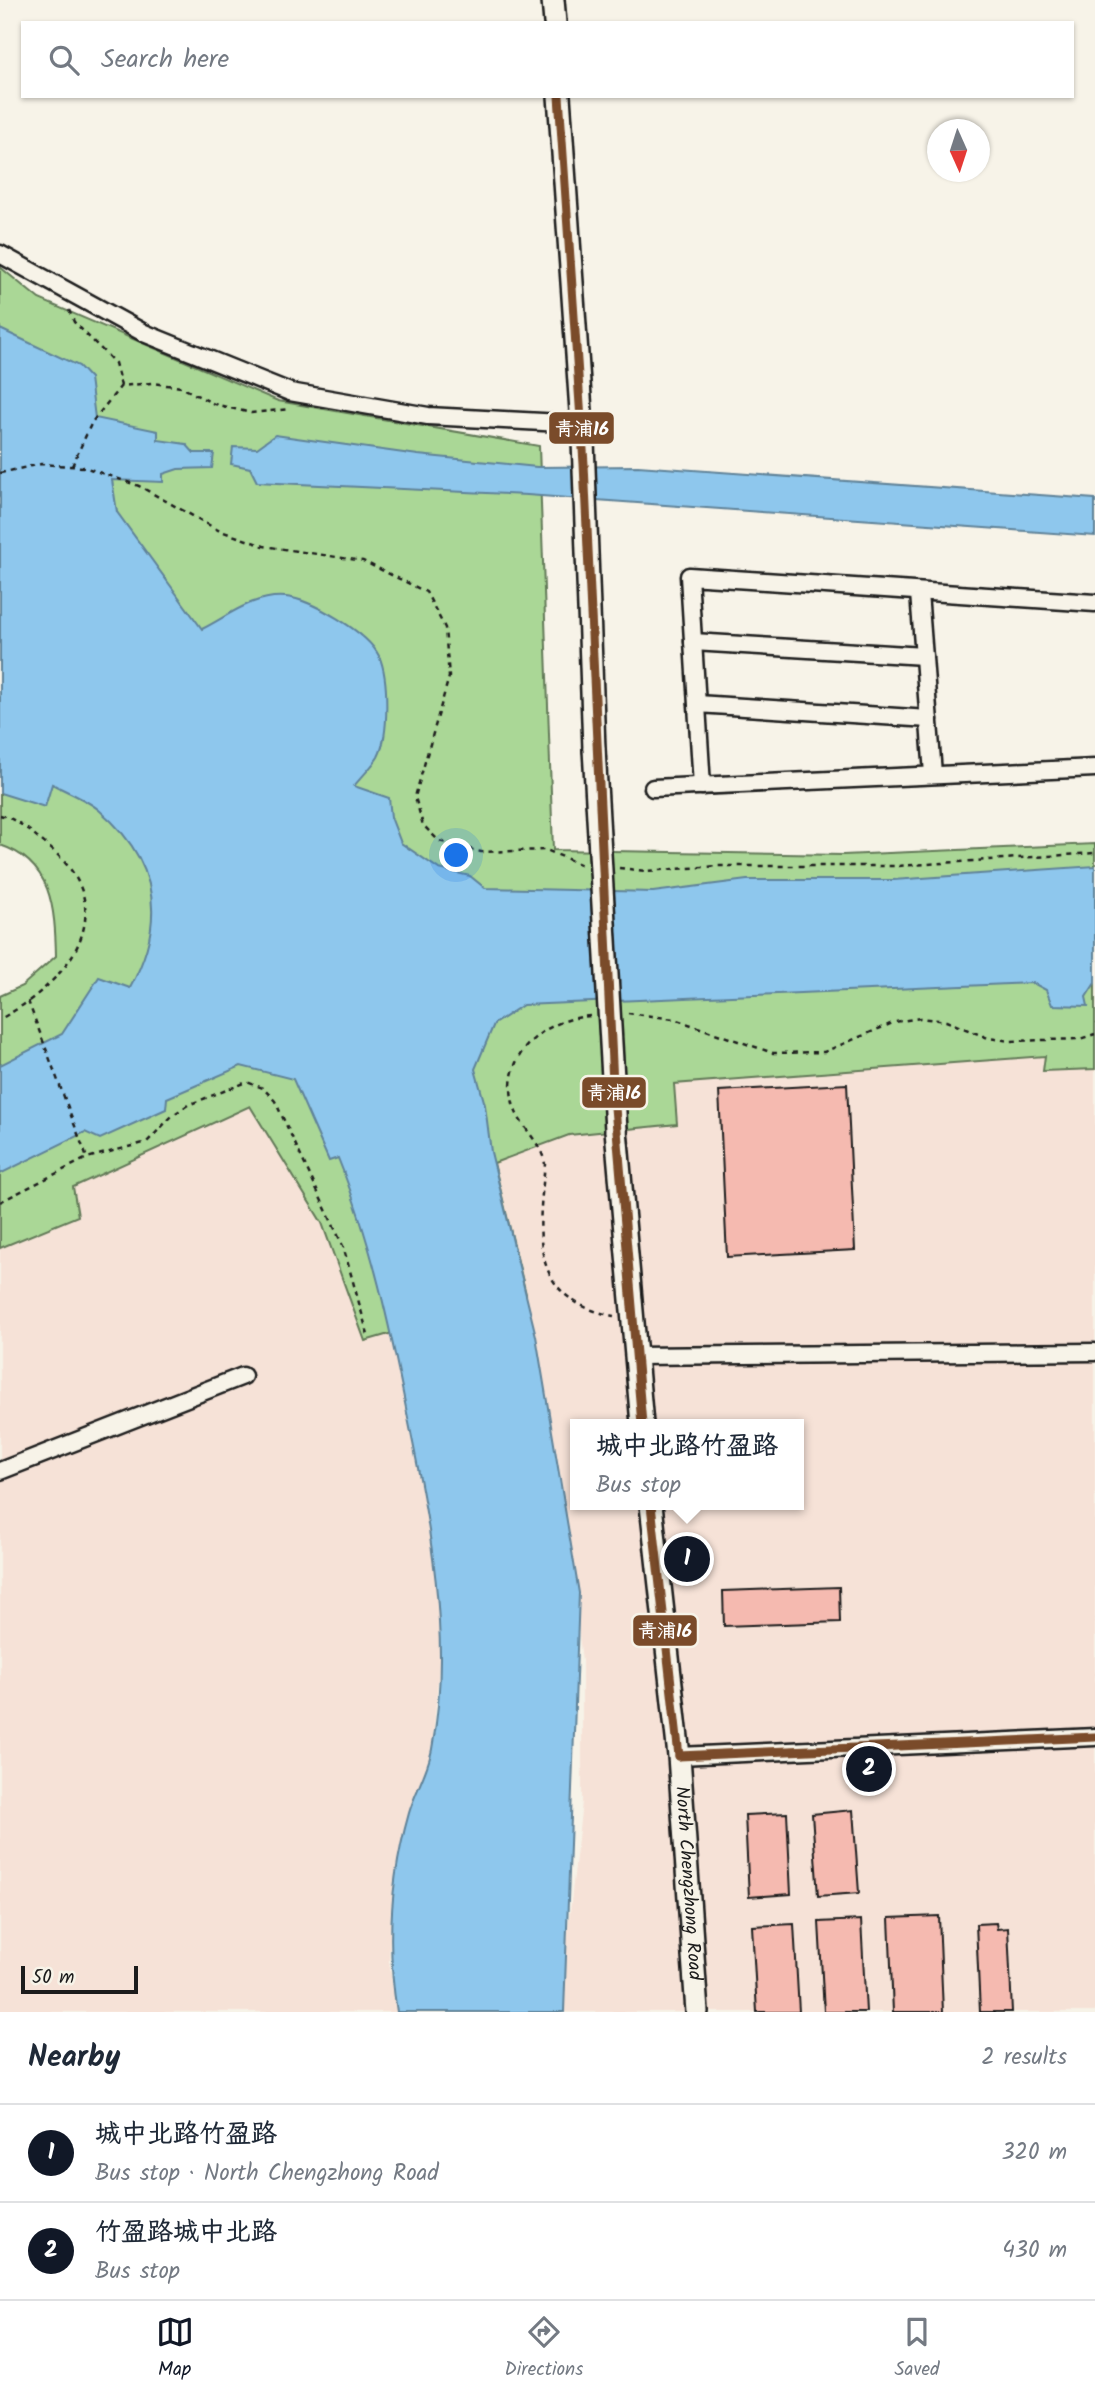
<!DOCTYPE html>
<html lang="en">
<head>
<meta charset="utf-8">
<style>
	:root { --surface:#fff; --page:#f6f6f7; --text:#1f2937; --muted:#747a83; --line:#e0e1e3; --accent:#111827 }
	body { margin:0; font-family:Kalam,"LXGW WenKai TC",sans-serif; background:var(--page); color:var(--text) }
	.compass { position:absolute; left:927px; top:119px; width:63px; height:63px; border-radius:50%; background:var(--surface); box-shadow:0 2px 5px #0004; rotate:177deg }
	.scale { position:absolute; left:21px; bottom:18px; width:117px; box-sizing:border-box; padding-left:7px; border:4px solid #1c1c1c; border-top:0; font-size:19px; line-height:24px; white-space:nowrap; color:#1c1c1c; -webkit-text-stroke:5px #f7f3e8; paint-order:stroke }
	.you { position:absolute; left:457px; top:856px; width:24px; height:24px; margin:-18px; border:5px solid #fff; border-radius:50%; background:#1a73e8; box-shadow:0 0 0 10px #1a73e833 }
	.badge { display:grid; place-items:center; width:46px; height:46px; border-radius:50%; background:var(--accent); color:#fff; font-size:23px; font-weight:700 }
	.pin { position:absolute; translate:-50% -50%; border:4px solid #fff; box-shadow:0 2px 7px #0006 }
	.popup { position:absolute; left:570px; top:1419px; width:234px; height:91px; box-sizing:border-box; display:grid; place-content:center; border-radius:0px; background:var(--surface); filter:drop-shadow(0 2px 5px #0005); font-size:23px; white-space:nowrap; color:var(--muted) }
	.popup b { font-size:26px; color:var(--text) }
	.popup::after { content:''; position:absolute; left:50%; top:100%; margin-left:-14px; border:14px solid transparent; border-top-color:var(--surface) }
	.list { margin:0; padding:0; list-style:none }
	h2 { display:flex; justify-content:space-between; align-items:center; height:91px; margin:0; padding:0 28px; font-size:30px }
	h2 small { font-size:23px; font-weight:400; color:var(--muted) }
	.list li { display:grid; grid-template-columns:46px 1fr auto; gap:21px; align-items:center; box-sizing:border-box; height:98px; padding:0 28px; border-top:2px solid var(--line) }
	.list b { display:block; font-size:26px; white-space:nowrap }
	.list p { margin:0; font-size:23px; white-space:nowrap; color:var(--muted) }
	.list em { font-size:23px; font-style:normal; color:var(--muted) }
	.icon { flex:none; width:38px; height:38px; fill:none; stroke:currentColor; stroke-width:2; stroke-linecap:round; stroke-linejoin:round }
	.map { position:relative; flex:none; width:1095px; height:2012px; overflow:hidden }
	.search { position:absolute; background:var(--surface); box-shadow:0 2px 5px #0004; left:21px; right:21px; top:21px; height:77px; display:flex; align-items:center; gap:18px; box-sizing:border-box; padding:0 24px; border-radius:0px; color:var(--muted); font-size:26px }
	.sheet { height:287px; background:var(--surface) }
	nav { display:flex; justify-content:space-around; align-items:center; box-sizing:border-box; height:98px; border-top:2px solid var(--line); background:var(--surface); font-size:19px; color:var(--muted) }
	nav a { display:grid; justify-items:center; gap:4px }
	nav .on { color:var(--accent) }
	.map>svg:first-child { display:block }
	.built { fill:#f6e2d7; fill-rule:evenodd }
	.green { fill:#aad796; stroke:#637a59; stroke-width:2 }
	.water { fill:#8ec7ed; stroke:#608399; stroke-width:2 }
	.building { fill:#f5bab0; stroke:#1c1c1c; stroke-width:2 }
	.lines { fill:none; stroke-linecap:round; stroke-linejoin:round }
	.minor-casing { stroke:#1c1c1c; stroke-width:21 }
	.tertiary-casing { stroke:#1c1c1c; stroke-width:26 }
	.path { stroke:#1c1c1c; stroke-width:2.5; stroke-dasharray:5 5; stroke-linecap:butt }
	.minor { stroke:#f7f3e8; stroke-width:16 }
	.tertiary { stroke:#f7f3e8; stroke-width:21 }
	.tertiary-bridge-casing { stroke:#1c1c1c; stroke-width:26; stroke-linecap:butt }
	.tertiary-bridge { stroke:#f7f3e8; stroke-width:21 }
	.bus-1-casing { stroke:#f7f3e8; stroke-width:14 }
	.bus-1 { stroke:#7a4b2a; stroke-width:9 }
	.labels { text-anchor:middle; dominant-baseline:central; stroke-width:7; stroke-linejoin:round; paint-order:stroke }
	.street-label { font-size:19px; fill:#1c1c1c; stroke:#f7f3e8 }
	.line-badge { stroke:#f7f3e8; stroke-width:2.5 }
	.badge-label { font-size:19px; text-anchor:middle; font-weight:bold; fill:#fff }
</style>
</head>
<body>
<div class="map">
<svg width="1095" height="2012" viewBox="0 0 1095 2012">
	<rect width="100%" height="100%" fill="#f7f3e8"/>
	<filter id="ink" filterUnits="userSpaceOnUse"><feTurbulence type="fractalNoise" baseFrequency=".0143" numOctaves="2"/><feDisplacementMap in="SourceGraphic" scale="14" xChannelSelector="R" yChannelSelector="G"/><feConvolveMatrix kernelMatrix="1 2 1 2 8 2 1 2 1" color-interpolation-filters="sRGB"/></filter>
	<g filter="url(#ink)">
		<g class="built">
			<path d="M1095,983v1029h-536l23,-210v-141l-16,-142 -30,-183 -45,-184 3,-128zM575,1424h224v81h-224z"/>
			<polygon points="241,1066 388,1317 434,1555 441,1644 432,1750 409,1814 391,1910 389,1962 397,2012 0,2012 0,1174"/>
		</g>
		<path class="green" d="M0,267l39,32 239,102 261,45 14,404 290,5 252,-11v225l-52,2 2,-15 -371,28 3,40 -108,11 -75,28 32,131 -161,47 -43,-118 -72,-117 -177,81 5,29 -78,32v-252l22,-10 34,-30c-1,-48 -4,-94 -56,-111z"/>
		<g class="water">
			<path d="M0,329l79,37 11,12 5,40 63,13v9l28,4 8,9h20l-2,15 -34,1 -15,5v8l-51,-2 5,32 85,117c26,-13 52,-35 84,-32 25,2 82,36 93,59 10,22 10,80 -1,101 -6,10 -17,20 -24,29l35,12 2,19 10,26 38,26 31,7 15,12 168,4 94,-12h146l202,-14v117l-9,14 2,9 -36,-1 -6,-15 -13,-7 -510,22 -29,19 -19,45 10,36 6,47 45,184 43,257 -15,419h-167c-11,-68 -7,-132 12,-199 6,-21 19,-42 23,-64 21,-110 -3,-228 -25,-336 -17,-86 -36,-173 -69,-255l-9,3 -36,-82 -52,-13 -74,32 -1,11 -66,30 -15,-7 -85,42v-109l62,-31 37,-57 31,11c37,-68 28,-128 -31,-178 -13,-11 -32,-18 -47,-26l-7,23 -45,-14z"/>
			<polygon points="275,435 418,455 537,467 638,466 1095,499 1095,536 527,495 257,482 250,468 231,464 233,447 257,448"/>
		</g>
		<g class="building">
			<polygon points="847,1084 855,1250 727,1257 719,1091"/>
			<polygon points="839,1587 840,1622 724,1626 723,1591"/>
			<polygon points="853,1810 859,1893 818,1896 812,1814"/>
			<polygon points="787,1813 791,1894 749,1897 745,1815"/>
			<polygon points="939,1916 943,2012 893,2012 889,1918"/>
			<polygon points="861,1920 866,2012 824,2012 819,1922"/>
			<polygon points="996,1923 997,1929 1008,1928 1012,2012 980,2012 976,1924"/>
			<polygon points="794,1924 799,2012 757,2012 752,1926"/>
		</g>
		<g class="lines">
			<defs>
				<g id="minor">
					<polyline points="0,254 144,333 290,392 428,416 581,424"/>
					<polyline points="919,593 933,774"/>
					<polyline points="693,642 924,656"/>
					<polyline points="697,704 929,719"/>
					<polyline points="702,786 689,576 1095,603"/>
					<polyline points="653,788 1095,768"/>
					<polyline points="634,1356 1095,1352"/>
					<polyline points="0,1471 243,1376"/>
					<polyline points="679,1756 1095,1737"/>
				</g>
				<g id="tertiary">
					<polyline points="553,0 555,23"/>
					<polyline points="559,96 583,440 594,749"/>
					<polyline points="616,1130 642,1424"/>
					<path id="s1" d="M651,1505l28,251 18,256"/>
				</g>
			</defs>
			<use href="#minor" class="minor-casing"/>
			<use href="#tertiary" class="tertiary-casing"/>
			<g class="path">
				<polyline points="69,310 74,322 115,363 121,386 152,383 181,387 214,404 251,413 290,409"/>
				<polyline points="72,466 92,422 121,386"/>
				<polyline points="0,473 41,464 84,467 139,486 218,530 264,546 363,561 426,592 445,628 449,677 415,797 423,825 439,841 481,852 546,850 582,865"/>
				<path d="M0,815c20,5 33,19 49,32 76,63 20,135 -49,172"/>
				<polyline points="619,868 646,871 718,866 897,866 1095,853"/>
				<polyline points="28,1001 87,1158"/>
				<polyline points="628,1013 674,1019 773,1053 824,1052 895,1022 920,1018 946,1021 988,1038 1011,1041 1080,1039 1095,1034"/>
				<path d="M590,1016c-46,3 -91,39 -76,91 7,21 27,34 31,57 -7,69 -18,135 69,152"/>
				<polyline points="0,1202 87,1158 147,1142 173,1115 188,1105 247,1082 263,1088 275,1101 343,1246 368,1335"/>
			</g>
			<use href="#minor" class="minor"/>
			<use href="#tertiary" class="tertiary"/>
			<defs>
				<polyline id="tertiary-bridge" points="594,749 616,1130"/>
			</defs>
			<use href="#tertiary-bridge" class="tertiary-bridge-casing"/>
			<use href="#tertiary-bridge" class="tertiary-bridge"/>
			<defs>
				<g id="bus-1">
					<polyline points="559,96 584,464 613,1084 642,1424"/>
					<polyline points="651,1505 679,1756"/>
					<polyline points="679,1756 1095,1737"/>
				</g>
			</defs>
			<use href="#bus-1" class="bus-1-casing"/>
			<use href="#bus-1" class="bus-1"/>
		</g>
	</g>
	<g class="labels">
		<g class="street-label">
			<text stroke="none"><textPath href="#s1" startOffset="380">North Chengzhong Road</textPath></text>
		</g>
	</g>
	<g class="line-badge">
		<rect x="548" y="411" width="67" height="34" rx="7" fill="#7a4b2a"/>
		<rect x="581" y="1076" width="66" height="33" rx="7" fill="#7a4b2a"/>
		<rect x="632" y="1614" width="66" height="33" rx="7" fill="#7a4b2a"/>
	</g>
	<g class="badge-label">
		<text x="582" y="435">青浦16</text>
		<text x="614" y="1099">青浦16</text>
		<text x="665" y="1637">青浦16</text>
	</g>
</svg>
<svg class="compass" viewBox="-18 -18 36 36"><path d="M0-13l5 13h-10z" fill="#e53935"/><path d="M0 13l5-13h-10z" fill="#747a83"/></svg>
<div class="scale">50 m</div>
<div class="you"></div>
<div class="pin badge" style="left:687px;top:1559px">1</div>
<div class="popup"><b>城中北路竹盈路</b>Bus stop</div>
<div class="pin badge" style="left:869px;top:1769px">2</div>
<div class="search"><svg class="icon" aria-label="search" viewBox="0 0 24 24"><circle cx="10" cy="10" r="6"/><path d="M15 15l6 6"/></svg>Search here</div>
</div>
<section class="sheet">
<h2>Nearby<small>2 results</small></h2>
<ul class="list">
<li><span class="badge">1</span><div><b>城中北路竹盈路</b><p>Bus stop · North Chengzhong Road</p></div><em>320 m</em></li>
<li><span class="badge">2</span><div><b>竹盈路城中北路</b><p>Bus stop</p></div><em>430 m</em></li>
</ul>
</section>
<nav>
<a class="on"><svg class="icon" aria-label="map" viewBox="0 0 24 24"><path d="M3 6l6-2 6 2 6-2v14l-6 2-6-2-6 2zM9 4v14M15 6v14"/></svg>Map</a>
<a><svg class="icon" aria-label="directions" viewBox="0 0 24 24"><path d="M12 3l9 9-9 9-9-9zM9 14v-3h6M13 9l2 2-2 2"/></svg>Directions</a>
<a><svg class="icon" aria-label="saved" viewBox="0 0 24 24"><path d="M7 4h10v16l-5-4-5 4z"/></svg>Saved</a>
</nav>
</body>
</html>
